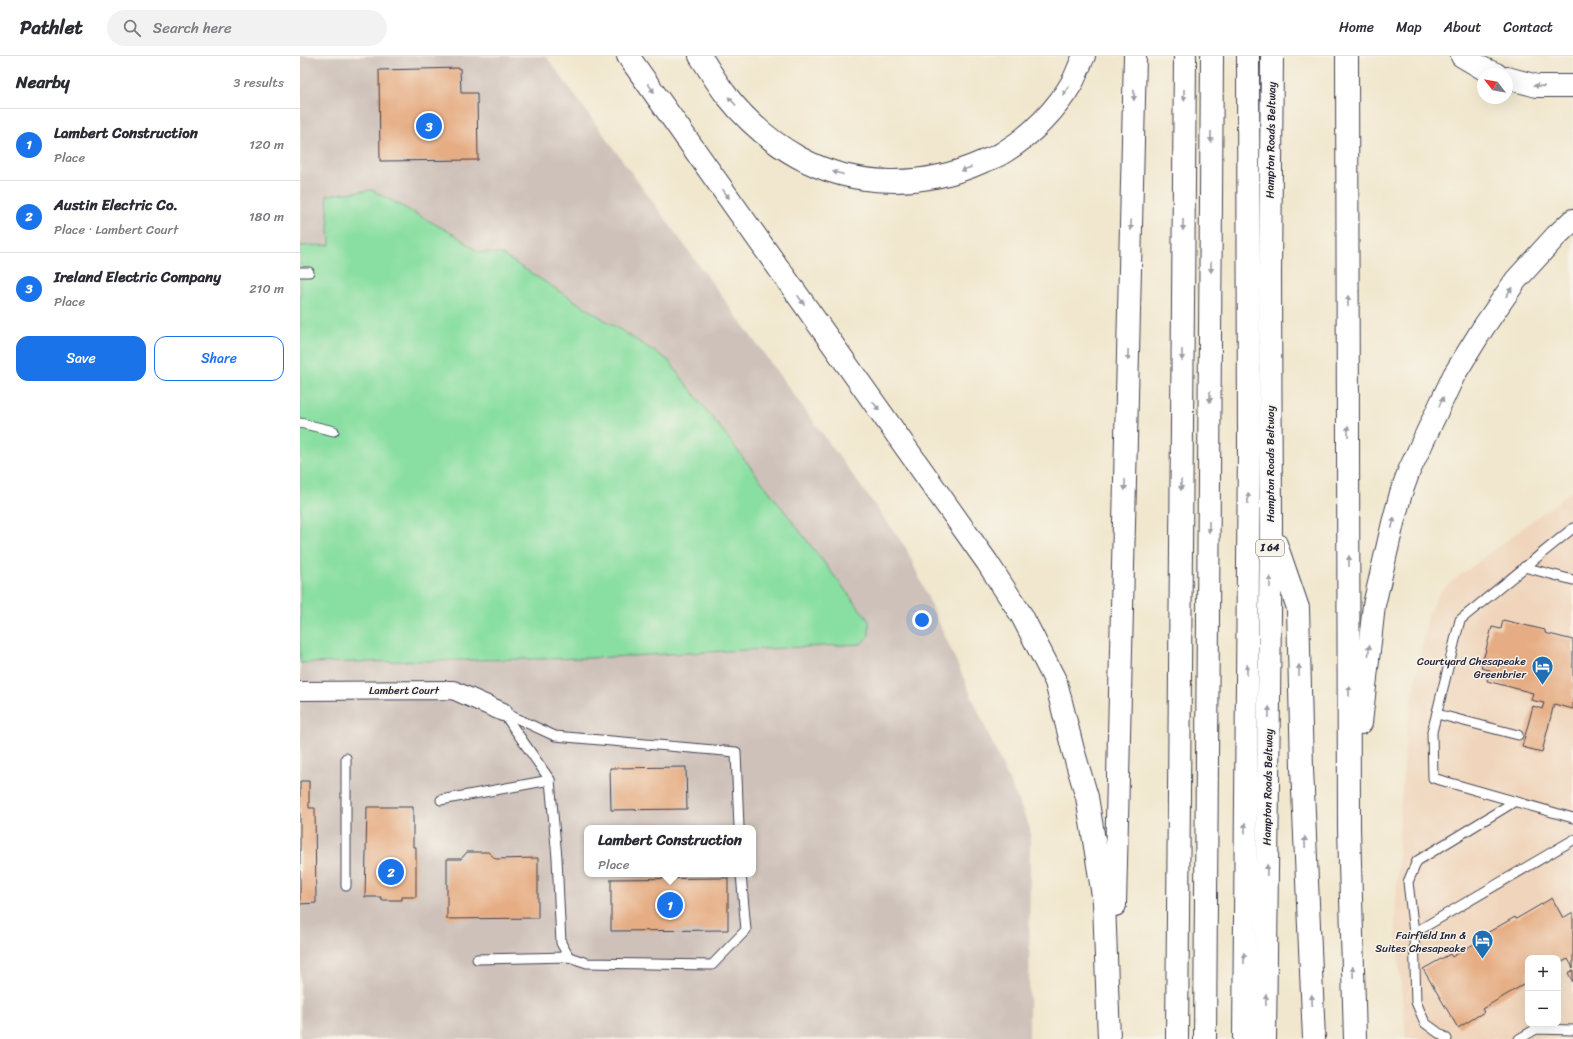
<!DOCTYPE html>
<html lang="en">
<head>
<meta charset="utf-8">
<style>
	:root { --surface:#fff; --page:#f2f2f3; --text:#2b2b33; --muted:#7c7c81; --line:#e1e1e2; --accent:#1a73e8 }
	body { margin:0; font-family:Sriracha,sans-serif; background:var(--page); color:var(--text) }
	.controls { position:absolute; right:12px; bottom:12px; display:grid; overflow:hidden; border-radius:8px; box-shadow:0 4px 16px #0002 }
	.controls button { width:36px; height:36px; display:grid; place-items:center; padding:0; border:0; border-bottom:1px solid var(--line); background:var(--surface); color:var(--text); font:20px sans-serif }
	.compass { position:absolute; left:1177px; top:12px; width:36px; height:36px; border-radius:50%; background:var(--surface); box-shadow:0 4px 16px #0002; rotate:301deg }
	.you { position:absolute; left:622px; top:564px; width:14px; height:14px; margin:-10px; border:3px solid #fff; border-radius:50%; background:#1a73e8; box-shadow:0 0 0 6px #1a73e833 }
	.badge { display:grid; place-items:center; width:26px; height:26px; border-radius:50%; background:var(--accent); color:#fff; font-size:13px; font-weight:700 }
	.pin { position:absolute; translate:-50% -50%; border:2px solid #fff; box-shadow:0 1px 4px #0006 }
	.popup { position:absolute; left:284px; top:769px; width:172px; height:52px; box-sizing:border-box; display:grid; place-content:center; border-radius:8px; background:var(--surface); filter:drop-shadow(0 1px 3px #0005); font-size:13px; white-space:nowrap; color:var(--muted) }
	.popup b { font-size:15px; color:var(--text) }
	.popup::after { content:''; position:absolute; left:50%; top:100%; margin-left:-8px; border:8px solid transparent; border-top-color:var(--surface) }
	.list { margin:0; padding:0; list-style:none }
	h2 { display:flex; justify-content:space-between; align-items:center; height:52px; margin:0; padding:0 16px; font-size:17px }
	h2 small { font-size:13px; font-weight:400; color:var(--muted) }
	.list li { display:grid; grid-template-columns:26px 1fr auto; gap:12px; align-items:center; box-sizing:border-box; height:72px; padding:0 16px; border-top:1px solid var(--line) }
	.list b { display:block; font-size:15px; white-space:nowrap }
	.list p { margin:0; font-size:13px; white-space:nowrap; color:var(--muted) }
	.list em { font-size:13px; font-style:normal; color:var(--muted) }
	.actions { display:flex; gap:8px; padding:12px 16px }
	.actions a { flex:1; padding:9px 0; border:1px solid var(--accent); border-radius:12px; text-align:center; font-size:14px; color:var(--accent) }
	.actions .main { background:var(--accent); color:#fff }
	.icon { flex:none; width:22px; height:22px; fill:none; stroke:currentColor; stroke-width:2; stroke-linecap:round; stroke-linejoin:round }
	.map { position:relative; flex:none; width:1273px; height:983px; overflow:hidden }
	header { display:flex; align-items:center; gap:24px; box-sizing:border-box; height:56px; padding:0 20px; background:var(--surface); border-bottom:1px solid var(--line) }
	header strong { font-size:19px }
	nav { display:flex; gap:22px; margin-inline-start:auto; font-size:14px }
	.search { width:280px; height:36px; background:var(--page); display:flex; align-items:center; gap:10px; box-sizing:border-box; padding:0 14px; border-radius:22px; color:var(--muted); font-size:15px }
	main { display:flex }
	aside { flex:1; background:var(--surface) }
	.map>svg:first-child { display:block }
	.built { fill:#f0d5bc; fill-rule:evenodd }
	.industrial { fill:#cec1b9; fill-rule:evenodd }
	.green { fill:#89dfa1; stroke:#56806e }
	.building { fill:#e6ad84 }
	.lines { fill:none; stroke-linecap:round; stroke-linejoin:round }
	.lane-casing { stroke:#414051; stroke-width:11 }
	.street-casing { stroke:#414051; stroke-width:20 }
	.highway-casing { stroke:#414051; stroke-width:24 }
	.lane { stroke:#fff; stroke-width:9 }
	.street { stroke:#fff; stroke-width:18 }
	.highway { stroke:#fff; stroke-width:22 }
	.oneway { fill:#9c9ca7 }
	.labels { text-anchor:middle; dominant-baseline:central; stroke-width:3; stroke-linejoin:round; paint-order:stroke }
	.shield { fill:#f7f3e8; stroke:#62616f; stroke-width:1 }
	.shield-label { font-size:10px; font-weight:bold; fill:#22223b }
	.street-label { font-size:11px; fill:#22223b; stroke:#f7f3e8 }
	.poi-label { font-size:11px; fill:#22223b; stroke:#f7f3e8; text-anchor:end }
</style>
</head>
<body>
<header>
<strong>Pathlet</strong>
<div class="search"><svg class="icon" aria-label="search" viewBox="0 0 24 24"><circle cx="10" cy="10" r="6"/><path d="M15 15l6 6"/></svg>Search here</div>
<nav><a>Home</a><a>Map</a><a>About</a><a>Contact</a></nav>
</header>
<main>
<aside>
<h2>Nearby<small>3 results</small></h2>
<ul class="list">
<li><span class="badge">1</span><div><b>Lambert Construction</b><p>Place</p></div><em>120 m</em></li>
<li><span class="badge">2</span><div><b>Austin Electric Co.</b><p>Place · Lambert Court</p></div><em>180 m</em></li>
<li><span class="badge">3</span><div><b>Ireland Electric Company</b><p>Place</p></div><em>210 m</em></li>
</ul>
<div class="actions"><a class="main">Save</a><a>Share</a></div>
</aside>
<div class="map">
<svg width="1273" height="983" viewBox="0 0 1273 983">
	<rect width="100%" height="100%" fill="#f7f3e8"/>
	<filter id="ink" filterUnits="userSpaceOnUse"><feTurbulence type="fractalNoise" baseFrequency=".025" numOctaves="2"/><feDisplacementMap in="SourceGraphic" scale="8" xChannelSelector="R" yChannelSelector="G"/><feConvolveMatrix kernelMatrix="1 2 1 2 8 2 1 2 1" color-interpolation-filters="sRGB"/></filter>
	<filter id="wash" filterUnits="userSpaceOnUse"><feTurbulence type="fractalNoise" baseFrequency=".012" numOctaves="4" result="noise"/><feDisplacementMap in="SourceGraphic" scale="16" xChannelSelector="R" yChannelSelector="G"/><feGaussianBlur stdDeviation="0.9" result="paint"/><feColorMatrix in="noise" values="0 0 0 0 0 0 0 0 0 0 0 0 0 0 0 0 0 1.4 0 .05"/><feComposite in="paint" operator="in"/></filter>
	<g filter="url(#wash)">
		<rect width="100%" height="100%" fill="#f1e7ce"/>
		<path class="built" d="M1273,434v549h-167l-11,-119 6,-119 5,-68 22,-119 14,-25zM1228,902h30v66h-30z"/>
		<path class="industrial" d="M0,0h246l360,492 124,280 -1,211h-729zM287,772h166v46h-166z"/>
		<polygon class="green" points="72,134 157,180 178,196 201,198 368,304 569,565 569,579 561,588 292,602 0,607 0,190 30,189 27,139"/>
		<g id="blocks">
			<g class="building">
				<polygon points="160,12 161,37 177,37 178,104 80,105 79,14"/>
				<polygon points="1203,564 1245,574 1245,577 1273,584 1273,653 1254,648 1242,696 1222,691 1233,650 1242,653 1244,647 1231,644 1233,637 1187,625 1190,614 1181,612 1192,571 1201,573"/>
				<polygon points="386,711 387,753 311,754 310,712"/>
				<polygon points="0,725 9,725 9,752 15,752 16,847 0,848"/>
				<polygon points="67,751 113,751 113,791 116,791 116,841 102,841 102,844 81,844 81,841 65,841"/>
				<polygon points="167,796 188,796 196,803 238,802 238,862 147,863 147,803 161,803"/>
				<polygon points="428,822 428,874 311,875 311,823"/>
				<polygon points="1252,842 1263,862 1273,856 1273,912 1268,903 1258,908 1258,902 1228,902 1228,926 1182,953 1184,956 1158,972 1123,913 1150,898 1152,901 1189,879 1187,877 1215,861 1216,863"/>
				<polygon points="1273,914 1273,926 1268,917"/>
			</g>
		</g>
	</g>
	<g filter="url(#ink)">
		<use href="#blocks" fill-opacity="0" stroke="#414051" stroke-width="1"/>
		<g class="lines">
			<defs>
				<g id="lane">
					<polyline points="0,216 9,216"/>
					<polyline points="0,367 34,375"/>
					<polyline points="1273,472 1160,564 1132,676 1133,722 1273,762"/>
					<polyline points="1224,511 1273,524"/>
					<polyline points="203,656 255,680 436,696 439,772"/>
					<polyline points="204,658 250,724 257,802 261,887 269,901"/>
					<polyline points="1137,658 1218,679"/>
					<polyline points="141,744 250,724"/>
					<polyline points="46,830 46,702"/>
					<polyline points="1114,877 1108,826 1117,805 1214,746"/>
					<polyline points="177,903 269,901 287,907 412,909 446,874 441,818"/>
					<polyline points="1147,983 1125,967 1116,946 1114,877 1273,784"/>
					<polyline points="1219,983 1236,973 1273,974"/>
				</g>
				<polyline id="street" points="0,635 153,634 203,656"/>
				<g id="highway">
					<polyline points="328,0 687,506 722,560 756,626 773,694 787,741 804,846 809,983"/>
					<path d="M400,0c9,13 17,28 27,40 19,24 44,46 71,61 56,31 126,31 184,5 7,-3 15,-5 22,-10 28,-17 53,-43 69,-71 4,-8 7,-17 11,-25"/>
					<polyline points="1047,0 1049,772 1055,983"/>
					<polyline points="1162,0 1184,13 1196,18"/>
					<polyline points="1207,22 1237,30 1273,30"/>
					<polyline points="976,488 998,552 1002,712 1014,983"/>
					<polyline points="1061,667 1074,549 1093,467 1101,437 1109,415 1154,319 1183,272 1216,224 1256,180 1273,164"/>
					<polyline points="815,849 835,0"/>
					<polyline points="877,983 885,0"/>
					<polyline points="905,983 912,0"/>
					<polyline points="944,983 949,390 948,0"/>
					<polyline points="965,983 971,471 970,218 972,0"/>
				</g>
			</defs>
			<use href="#lane" class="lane-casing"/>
			<use href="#street" class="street-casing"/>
			<use href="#highway" class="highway-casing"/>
			<use href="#lane" class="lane"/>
			<use href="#street" class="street"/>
			<use href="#highway" class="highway"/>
		</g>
		<defs><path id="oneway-solid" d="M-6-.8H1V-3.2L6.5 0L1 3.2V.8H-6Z"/></defs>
		<g class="oneway">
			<use href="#oneway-solid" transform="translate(1239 30) rotate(-176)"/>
			<use href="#oneway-solid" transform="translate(351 32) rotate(55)"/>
			<use href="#oneway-solid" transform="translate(766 35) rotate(126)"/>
			<use href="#oneway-solid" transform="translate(834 39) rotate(91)"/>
			<use href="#oneway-solid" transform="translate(884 39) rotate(90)"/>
			<use href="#oneway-solid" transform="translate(432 45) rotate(-133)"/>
			<use href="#oneway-solid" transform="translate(911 81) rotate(90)"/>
			<use href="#oneway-solid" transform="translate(666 113) rotate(161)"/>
			<use href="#oneway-solid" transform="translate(538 117) rotate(-166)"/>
			<use href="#oneway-solid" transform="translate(426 138) rotate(55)"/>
			<use href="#oneway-solid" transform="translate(831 169) rotate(91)"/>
			<use href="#oneway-solid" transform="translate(883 169) rotate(90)"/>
			<use href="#oneway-solid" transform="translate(911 211) rotate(90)"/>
			<use href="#oneway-solid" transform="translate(1209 236) rotate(-57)"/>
			<use href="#oneway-solid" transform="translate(501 244) rotate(55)"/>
			<use href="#oneway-solid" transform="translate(1048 245) rotate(-90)"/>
			<use href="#oneway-solid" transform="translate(828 299) rotate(91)"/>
			<use href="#oneway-solid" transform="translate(882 299) rotate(90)"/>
			<use href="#oneway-solid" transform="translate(910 341) rotate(90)"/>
			<use href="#oneway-solid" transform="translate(1141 346) rotate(-65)"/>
			<use href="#oneway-solid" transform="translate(576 350) rotate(55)"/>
			<use href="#oneway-solid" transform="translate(1048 375) rotate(-90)"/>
			<use href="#oneway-solid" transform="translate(825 429) rotate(91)"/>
			<use href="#oneway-solid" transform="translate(881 429) rotate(90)"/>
			<use href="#oneway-solid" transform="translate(948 442) rotate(-89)"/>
			<use href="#oneway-solid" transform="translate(1093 467) rotate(-76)"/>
			<use href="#oneway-solid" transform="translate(909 471) rotate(90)"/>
			<use href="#oneway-solid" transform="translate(1049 505) rotate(-90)"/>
			<use href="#oneway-solid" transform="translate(970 526) rotate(-89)"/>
			<use href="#oneway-solid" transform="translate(1069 594) rotate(-84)"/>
			<use href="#oneway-solid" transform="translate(947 614) rotate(-89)"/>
			<use href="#oneway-solid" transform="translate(999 614) rotate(-91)"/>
			<use href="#oneway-solid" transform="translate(1049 635) rotate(-90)"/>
			<use href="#oneway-solid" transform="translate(969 656) rotate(-89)"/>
			<use href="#oneway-solid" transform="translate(945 772) rotate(-89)"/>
			<use href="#oneway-solid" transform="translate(1005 786) rotate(-92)"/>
			<use href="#oneway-solid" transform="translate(967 814) rotate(-89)"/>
			<use href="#oneway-solid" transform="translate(944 902) rotate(-90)"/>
			<use href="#oneway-solid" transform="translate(1053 916) rotate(-92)"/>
			<use href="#oneway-solid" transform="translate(966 944) rotate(-89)"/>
			<use href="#oneway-solid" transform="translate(1012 944) rotate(-93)"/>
		</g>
	</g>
	<defs>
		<symbol id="hotel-pin" viewBox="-11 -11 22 30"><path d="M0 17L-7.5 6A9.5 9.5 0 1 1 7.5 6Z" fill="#1f6fb2" stroke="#f7f3e8"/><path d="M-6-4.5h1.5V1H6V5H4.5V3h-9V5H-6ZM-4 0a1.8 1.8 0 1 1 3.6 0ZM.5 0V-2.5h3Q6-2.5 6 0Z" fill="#fff"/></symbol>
	</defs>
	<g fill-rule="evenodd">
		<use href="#hotel-pin" x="1230" y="598" width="25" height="34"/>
		<use href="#hotel-pin" x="1170" y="872" width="25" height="34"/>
	</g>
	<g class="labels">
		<rect class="shield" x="956" y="484" width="28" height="16" rx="3"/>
		<g class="shield-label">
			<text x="970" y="492">I 64</text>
		</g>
		<g class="street-label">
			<text transform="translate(971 84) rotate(-89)">Hampton Roads Beltway</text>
			<text transform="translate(970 408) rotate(-90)">Hampton Roads Beltway</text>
			<text x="104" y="634">Lambert Court</text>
			<text transform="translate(968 731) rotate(-89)">Hampton Roads Beltway</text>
		</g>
		<g class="poi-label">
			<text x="1226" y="605">Courtyard Chesapeake<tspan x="1226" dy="13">Greenbrier</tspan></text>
			<text x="1166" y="879">Fairfield Inn &amp;<tspan x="1166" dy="13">Suites Chesapeake</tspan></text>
		</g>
	</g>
</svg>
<div class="controls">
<button>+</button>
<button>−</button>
</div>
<svg class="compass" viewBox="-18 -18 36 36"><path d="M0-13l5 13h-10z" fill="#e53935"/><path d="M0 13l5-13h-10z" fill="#7c7c81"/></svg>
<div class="you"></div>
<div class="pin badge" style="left:370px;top:849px">1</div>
<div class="popup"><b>Lambert Construction</b>Place</div>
<div class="pin badge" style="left:91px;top:816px">2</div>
<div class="pin badge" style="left:129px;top:70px">3</div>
</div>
</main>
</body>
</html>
